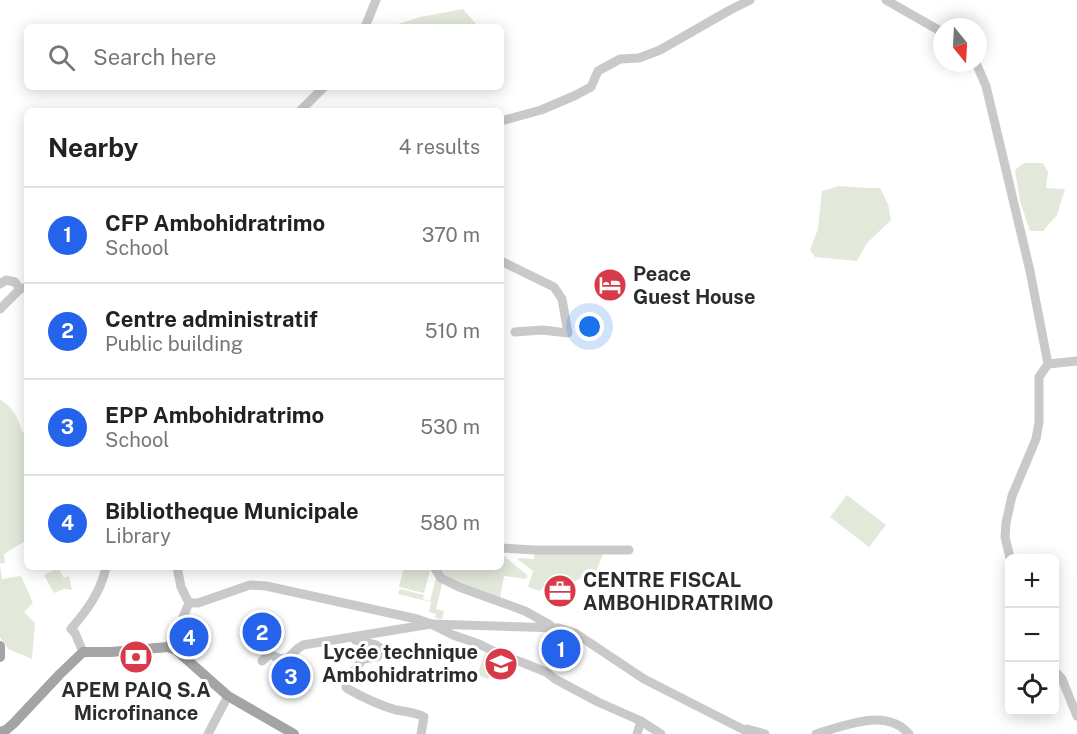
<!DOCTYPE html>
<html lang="en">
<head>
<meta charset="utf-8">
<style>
	:root { --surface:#fff; --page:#f6f6f6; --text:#222; --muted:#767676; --line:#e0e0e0; --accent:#2563eb }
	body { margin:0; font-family:"Public Sans",sans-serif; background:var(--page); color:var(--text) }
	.controls { position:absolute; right:18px; bottom:18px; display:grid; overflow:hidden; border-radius:9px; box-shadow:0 3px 15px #0003 }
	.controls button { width:54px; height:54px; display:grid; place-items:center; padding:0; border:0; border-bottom:2px solid var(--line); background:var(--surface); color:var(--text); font:30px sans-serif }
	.compass { position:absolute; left:933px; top:18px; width:54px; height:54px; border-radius:50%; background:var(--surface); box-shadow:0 3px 15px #0003; rotate:162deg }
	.you { position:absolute; left:590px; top:327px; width:21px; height:21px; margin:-15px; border:4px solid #fff; border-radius:50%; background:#1a73e8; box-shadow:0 0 0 9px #1a73e833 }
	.badge { display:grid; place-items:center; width:39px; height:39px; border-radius:50%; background:var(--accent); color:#fff; font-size:20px; font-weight:700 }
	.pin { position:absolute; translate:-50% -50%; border:3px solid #fff; box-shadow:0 2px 6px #0006 }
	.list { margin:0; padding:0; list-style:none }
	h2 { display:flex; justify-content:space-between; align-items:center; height:78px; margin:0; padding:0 24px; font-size:26px }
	h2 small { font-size:20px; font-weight:400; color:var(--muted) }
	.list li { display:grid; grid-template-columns:39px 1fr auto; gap:18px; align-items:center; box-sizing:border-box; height:96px; padding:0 24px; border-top:2px solid var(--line) }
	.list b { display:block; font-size:22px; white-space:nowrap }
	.list p { margin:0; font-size:20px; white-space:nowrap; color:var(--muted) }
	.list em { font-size:20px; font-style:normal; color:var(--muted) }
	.icon { flex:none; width:33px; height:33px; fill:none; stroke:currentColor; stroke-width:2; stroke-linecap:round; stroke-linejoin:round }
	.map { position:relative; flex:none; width:1077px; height:734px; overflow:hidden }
	.search { position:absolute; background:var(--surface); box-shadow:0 3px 15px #0003; left:24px; top:24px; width:480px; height:66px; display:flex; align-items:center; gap:15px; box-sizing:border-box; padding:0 21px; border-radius:9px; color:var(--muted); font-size:22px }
	.panel { position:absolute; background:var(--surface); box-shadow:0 3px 15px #0003; left:24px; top:108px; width:480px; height:462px; border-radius:9px }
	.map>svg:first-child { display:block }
	.green { fill:#e2e9da }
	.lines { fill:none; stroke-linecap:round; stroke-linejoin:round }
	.minor { stroke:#c9c9c9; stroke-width:9 }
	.major { stroke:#a4a4a4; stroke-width:10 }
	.labels { text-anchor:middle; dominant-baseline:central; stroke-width:6; stroke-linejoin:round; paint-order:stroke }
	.poi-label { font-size:20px; font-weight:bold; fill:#2c2c2c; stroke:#fff; text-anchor:start }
</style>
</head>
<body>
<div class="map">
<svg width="1077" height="734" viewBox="0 0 1077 734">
	<rect width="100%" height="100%" fill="#fff"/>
	<g class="green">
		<polygon points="463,9 477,25 471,27 389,27 420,17"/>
		<polygon points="1024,163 1043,163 1048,172 1046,188 1065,189 1057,215 1043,231 1030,231 1020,201 1015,170"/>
		<polygon points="839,186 866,188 880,188 888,204 891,220 867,243 857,261 815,257 810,250 818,229 822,191"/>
		<path d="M0,399c13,9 18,18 22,33h5v108l-23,14 1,9 -5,1z"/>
		<polygon points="847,495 886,525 869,547 830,517"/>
		<polygon points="535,550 603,554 592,582 581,578 570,584 550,580 540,591 528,587 533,571 516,558 534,559"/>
		<path d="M501,555h2l25,21 -3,3 -21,-3 -4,23c-24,-8 -45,-14 -64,-32h65z"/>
		<polygon points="0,565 2,579 21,576 33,603 24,612 35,623 32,659 8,649 0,637"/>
		<polygon points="404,567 428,567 430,571 424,593 399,587"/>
		<polygon points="58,568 64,578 69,576 72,590 64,589 54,593 44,575"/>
		<polygon points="436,578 443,580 436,609 444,611 442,619 435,618 436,614 429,612 431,602 398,594 400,589 424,595 423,599 430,601"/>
		<polygon points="485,653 497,658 488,679 477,675"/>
	</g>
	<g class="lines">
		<g class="minor">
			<polyline points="886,0 942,32"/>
			<polyline points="365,27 376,0"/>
			<polyline points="976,63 986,86 1030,271 1048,364 1039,377 1039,422 1036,439 1012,496 1006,523 1005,537 1010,558"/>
			<polyline points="300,111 324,87"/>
			<polyline points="501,121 541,110 574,96 591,87 598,71 620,59 639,58 660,50 730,10 750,0"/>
			<polyline points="501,261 554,287 562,299 568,333 542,330 515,332"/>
			<polyline points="0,284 6,280 15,282 20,289"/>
			<polyline points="0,309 20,289 27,287"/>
			<polyline points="1048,364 1077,361"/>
			<polyline points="501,548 535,550 629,550"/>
			<polyline points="434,567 441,578 459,587 525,611 550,625"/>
			<polyline points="189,603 198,603 250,585 266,586 417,619 431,624 453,635 479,644 501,655 521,662 546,672 555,679 598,702 641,721 661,734"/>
			<path d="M355,640l21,5 3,2v8l-2,2 -14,2 -16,21 -1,7 2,2c16,9 31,16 48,21 10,2 19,2 28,7l-3,17"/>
			<polyline points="168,647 175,636 189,603 181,587 177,567"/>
			<path d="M83,652l-8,-19 -4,-4c16,-19 30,-37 35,-62"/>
			<path d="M262,661l8,-7c21,12 17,0 33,-9l128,-21 128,4 16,5 69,46 108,55"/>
			<polyline points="1054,670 1062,679 1077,716"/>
			<polyline points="747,729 765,734"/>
			<polyline points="208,734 228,696"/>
			<polyline points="637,734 641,721"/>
			<path d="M816,734c28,-8 70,-27 93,0"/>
		</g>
		<g class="major">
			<polyline points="0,646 0,657"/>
			<polyline points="0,732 6,730 14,723 60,674 83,652 111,652 168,647 176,650 228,696 294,734"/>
		</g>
	</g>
	<defs>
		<symbol id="hotel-disc" viewBox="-11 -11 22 22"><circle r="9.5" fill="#d73a49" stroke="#fff"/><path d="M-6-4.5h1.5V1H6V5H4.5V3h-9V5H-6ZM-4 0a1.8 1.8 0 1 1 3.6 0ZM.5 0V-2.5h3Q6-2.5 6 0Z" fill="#fff"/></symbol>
		<symbol id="office-disc" viewBox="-11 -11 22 22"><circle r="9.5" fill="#d73a49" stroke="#fff"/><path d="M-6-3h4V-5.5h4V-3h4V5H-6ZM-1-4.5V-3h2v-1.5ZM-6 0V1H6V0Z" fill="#fff"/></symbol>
		<symbol id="bank-disc" viewBox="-11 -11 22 22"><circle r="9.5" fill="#d73a49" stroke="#fff"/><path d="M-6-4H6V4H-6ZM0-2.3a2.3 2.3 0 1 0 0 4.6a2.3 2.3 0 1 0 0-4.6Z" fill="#fff"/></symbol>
		<symbol id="school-disc" viewBox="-11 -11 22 22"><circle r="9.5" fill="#d73a49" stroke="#fff"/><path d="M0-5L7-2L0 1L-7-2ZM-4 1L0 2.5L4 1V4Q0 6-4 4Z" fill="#fff"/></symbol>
	</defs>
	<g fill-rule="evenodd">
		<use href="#hotel-disc" x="591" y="266" width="38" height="38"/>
		<use href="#office-disc" x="541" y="572" width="38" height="38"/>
		<use href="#bank-disc" x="117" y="638" width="38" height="38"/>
		<use href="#school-disc" x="482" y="645" width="38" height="38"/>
	</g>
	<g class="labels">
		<g class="poi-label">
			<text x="633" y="274">Peace<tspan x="633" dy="23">Guest House</tspan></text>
			<text x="583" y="580">CENTRE FISCAL<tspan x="583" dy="23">AMBOHIDRATRIMO</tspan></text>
			<text x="478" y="652" text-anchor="end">Lycée technique<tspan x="478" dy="23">Ambohidratrimo</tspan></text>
			<text x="136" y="690" text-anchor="middle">APEM PAIQ S.A<tspan x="136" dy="23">Microfinance</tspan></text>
		</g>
	</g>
</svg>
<div class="controls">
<button>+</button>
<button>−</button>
<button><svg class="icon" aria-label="locate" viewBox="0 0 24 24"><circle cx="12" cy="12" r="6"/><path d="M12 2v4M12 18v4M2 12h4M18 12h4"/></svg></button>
</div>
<svg class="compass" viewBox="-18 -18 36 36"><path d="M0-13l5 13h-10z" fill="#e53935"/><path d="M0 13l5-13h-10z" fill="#767676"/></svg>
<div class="you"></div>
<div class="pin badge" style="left:561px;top:649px">1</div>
<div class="pin badge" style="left:262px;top:632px">2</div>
<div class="pin badge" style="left:291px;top:676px">3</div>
<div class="pin badge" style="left:189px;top:637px">4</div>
<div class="search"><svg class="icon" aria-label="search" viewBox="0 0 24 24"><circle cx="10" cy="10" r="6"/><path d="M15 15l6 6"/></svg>Search here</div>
<section class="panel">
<h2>Nearby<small>4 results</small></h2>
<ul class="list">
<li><span class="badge">1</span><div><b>CFP Ambohidratrimo</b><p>School</p></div><em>370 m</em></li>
<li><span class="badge">2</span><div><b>Centre administratif</b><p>Public building</p></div><em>510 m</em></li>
<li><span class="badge">3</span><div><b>EPP Ambohidratrimo</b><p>School</p></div><em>530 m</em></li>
<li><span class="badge">4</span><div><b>Bibliotheque Municipale</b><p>Library</p></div><em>580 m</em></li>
</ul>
</section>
</div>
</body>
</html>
